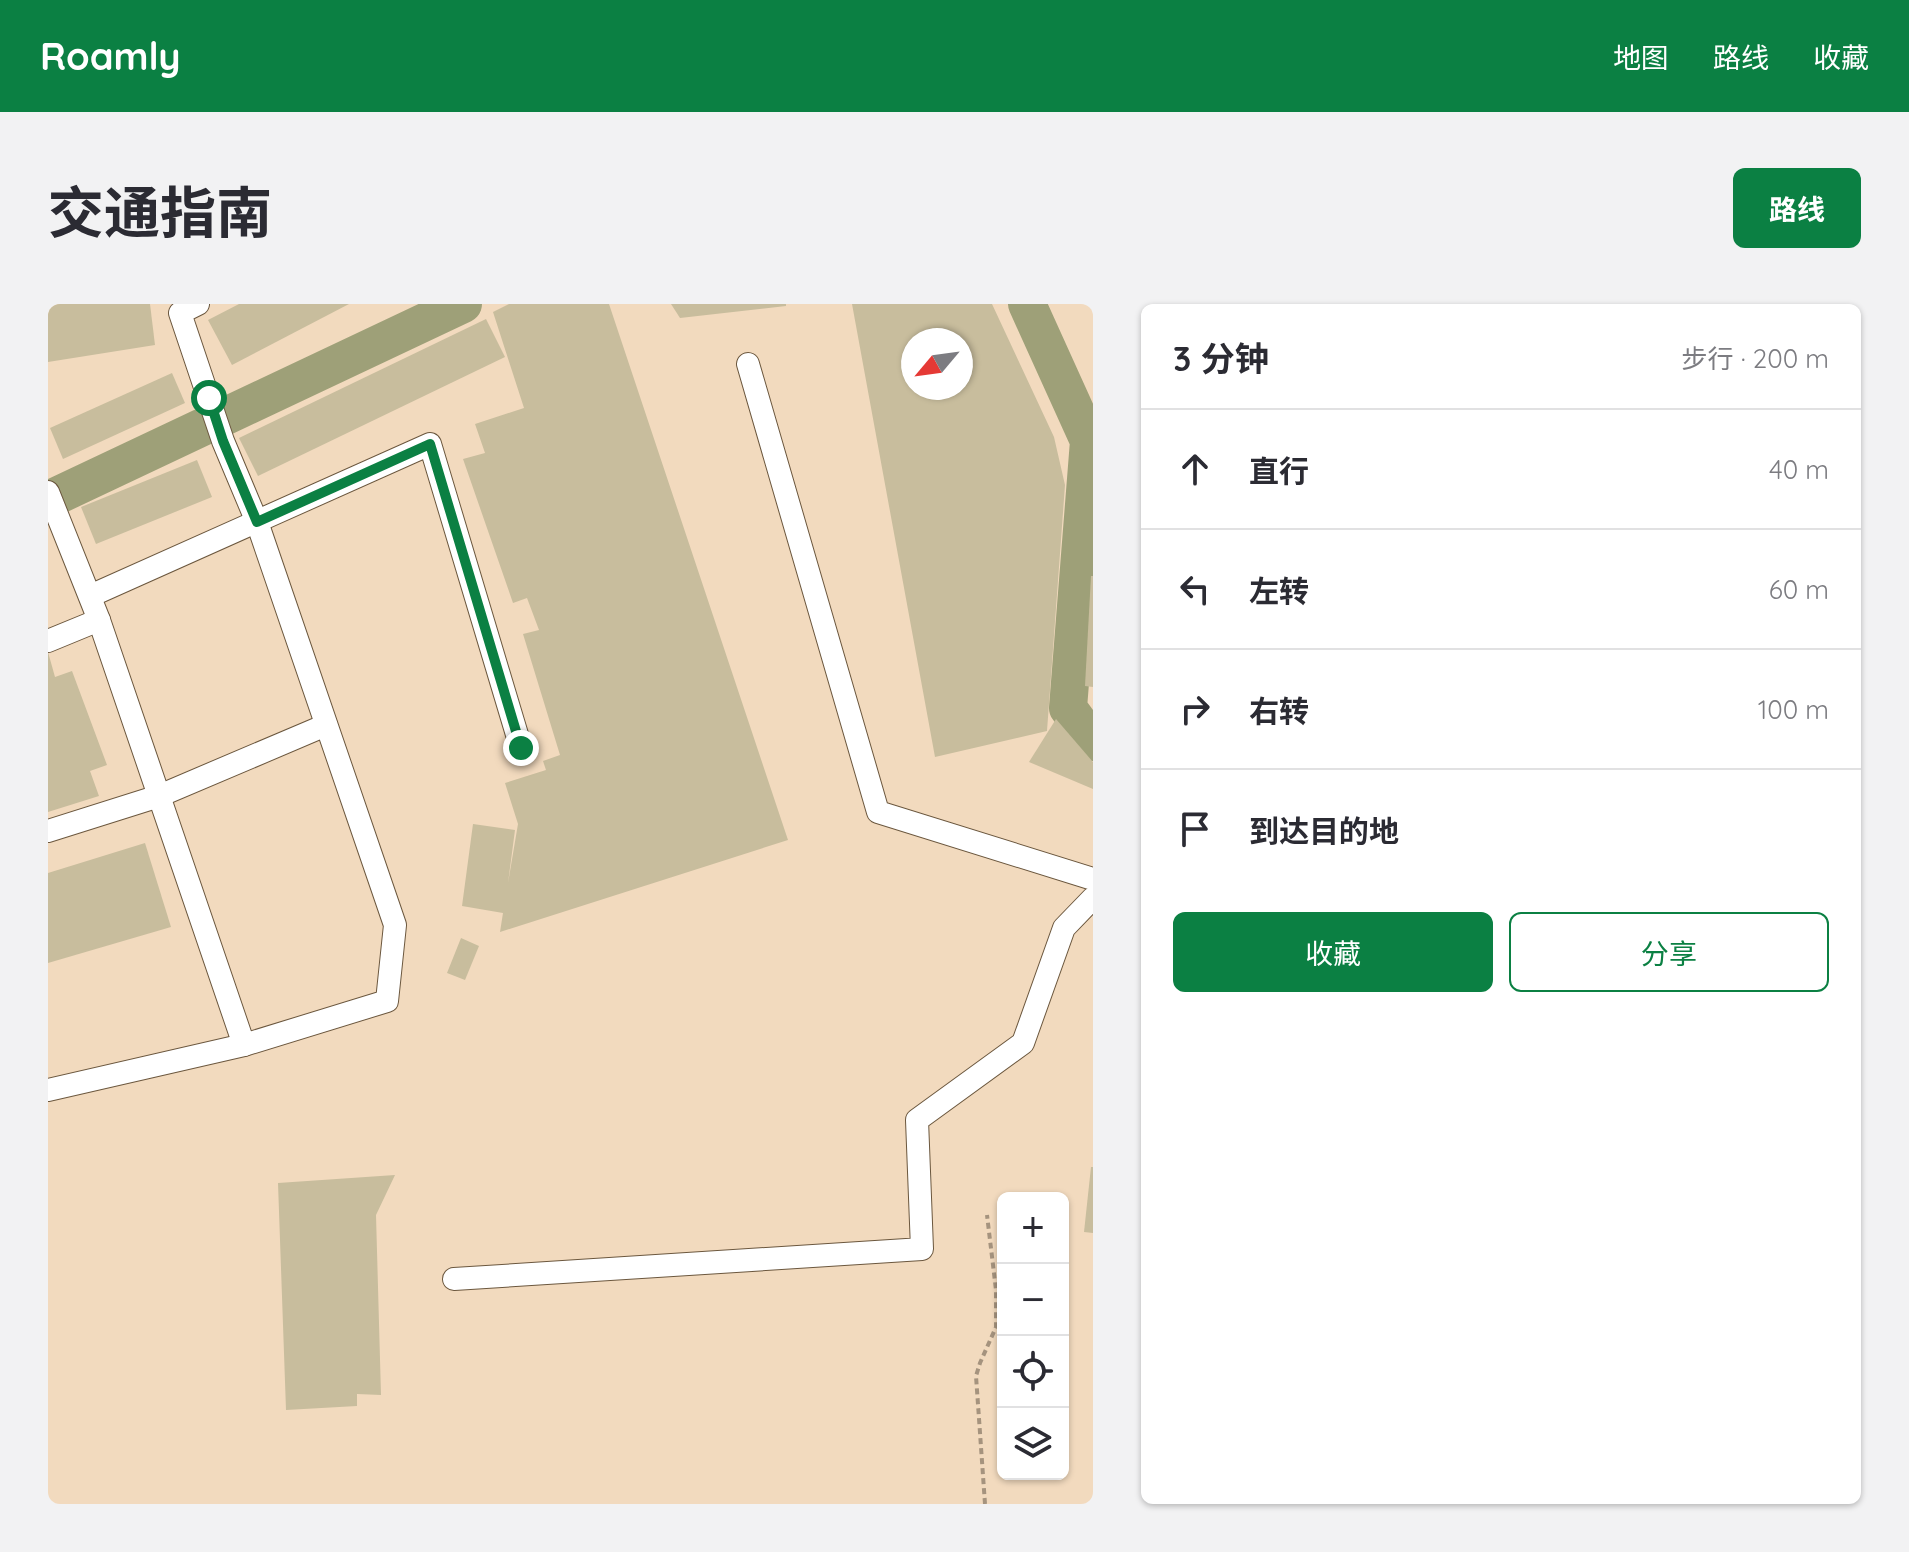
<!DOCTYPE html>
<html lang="zh">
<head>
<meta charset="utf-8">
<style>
	:root { --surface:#fff; --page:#f2f2f3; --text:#2b2b33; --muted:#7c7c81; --line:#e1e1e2; --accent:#0b8043 }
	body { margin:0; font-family:Quicksand,"Noto Sans SC",sans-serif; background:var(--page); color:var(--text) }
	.controls { position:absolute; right:24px; bottom:24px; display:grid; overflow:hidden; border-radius:12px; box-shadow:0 2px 6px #0004 }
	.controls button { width:72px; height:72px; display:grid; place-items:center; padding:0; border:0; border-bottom:2px solid var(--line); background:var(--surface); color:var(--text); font:40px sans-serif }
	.compass { position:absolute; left:853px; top:24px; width:72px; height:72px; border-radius:50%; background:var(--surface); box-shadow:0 2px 6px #0004; rotate:241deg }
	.stop { position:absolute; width:24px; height:24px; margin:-18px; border:6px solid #0b8043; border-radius:50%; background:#fff }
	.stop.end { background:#0b8043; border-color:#fff; box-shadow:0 2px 8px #0008 }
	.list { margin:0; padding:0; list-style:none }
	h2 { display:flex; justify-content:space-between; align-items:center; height:104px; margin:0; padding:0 32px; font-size:34px }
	h2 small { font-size:26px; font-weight:400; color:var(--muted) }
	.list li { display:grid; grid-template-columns:52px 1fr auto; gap:24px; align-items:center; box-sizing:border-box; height:120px; padding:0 32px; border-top:2px solid var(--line) }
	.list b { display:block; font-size:30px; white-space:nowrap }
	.list em { font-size:26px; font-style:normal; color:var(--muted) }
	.actions { display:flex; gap:16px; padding:24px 32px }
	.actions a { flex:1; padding:18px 0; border:2px solid var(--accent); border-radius:12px; text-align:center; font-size:28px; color:var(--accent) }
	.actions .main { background:var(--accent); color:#fff }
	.icon { flex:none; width:44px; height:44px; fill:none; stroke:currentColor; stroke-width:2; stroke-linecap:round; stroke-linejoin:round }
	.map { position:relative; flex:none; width:1045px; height:1200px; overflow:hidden; border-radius:12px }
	header { display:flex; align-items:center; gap:48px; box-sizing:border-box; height:112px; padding:0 40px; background:var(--accent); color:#fff }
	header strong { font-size:38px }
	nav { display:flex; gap:44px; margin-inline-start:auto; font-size:28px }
	.intro { display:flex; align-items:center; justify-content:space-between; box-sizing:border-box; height:192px; padding:0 48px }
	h1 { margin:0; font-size:56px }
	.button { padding:20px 36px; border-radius:12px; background:var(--accent); color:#fff; font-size:28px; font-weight:700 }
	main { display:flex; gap:48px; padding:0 48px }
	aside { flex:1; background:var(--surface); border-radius:12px; box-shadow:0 2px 6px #0004 }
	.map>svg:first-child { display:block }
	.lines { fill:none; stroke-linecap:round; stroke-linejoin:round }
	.river { stroke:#9ea078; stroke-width:38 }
	.building { fill:#c8bd9d; fill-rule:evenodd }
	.minor-casing { stroke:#6b573e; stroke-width:24 }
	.path { stroke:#a5937e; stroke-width:4; stroke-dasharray:6 4; stroke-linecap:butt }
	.minor { stroke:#fff; stroke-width:22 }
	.route { stroke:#0b8043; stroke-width:10 }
</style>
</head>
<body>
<header>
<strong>Roamly</strong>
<nav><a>地图</a><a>路线</a><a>收藏</a></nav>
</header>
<div class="intro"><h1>交通指南</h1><a class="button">路线</a></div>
<main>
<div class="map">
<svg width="1045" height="1200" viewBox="0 0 1045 1200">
	<rect width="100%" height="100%" fill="#f2dabe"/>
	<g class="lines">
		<g class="river">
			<polyline points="979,0 1041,137 1020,404 1045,438"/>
			<polyline points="0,196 415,0"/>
		</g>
	</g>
	<g class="building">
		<polygon points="0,0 102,0 107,41 0,58"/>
		<polygon points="191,0 301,0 184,61 160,16"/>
		<polygon points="461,0 561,0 740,536 452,628 455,609 414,602 425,520 467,526 460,579 470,520 457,479 498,466 495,457 512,451 475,330 491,326 479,294 465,299 415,155 437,149 427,120 476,104 445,8"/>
		<polygon points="623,0 738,0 738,2 632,14"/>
		<path d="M804,0h140l62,133 11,48 -18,246 -112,26zM865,36h48v48h-48z"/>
		<polygon points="438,15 457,53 210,172 191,134"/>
		<polygon points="124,69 137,99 15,155 2,124"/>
		<polygon points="149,156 164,193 48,240 33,203"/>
		<polygon points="1043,272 1045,272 1045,383 1037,382"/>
		<polygon points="0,348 7,373 24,367 59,461 42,467 51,492 0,508"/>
		<polygon points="1008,415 1045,458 1045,485 981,458"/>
		<polygon points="97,539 123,623 0,659 0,569"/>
		<polygon points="413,634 431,642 417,676 399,669"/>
		<polygon points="1043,863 1045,863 1045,929 1036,928"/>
		<polygon points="347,871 328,911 333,1091 309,1090 309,1102 238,1106 230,879"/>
	</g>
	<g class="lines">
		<defs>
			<g id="minor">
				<polyline points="700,60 830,508 1045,575"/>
				<polyline points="0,188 51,316 196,741"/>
				<polyline points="42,292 382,140 473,444"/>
				<polyline points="0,337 51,316"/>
				<polyline points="0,527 111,492 278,421"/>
				<polyline points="0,786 196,741 339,697 347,621 209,218 175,137 132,9 150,0"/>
				<polyline points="406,975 874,945 869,816 975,739 1016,624 1045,594"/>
			</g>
		</defs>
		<use href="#minor" class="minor-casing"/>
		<polyline class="path" points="937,1200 928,1072 932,1059 948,1023 948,986 939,911"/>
		<use href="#minor" class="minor"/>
	</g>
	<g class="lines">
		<polyline class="route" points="161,94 175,137 209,218 382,140 473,444"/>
	</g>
</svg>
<div class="controls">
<button>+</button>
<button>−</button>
<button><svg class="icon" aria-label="locate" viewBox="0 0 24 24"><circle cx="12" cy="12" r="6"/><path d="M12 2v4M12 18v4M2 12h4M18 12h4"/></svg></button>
<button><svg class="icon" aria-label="layers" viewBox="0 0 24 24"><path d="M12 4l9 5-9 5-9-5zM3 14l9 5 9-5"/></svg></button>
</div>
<svg class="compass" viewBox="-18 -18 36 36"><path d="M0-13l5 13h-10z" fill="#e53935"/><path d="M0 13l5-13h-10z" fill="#7c7c81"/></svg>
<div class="stop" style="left:161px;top:94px"></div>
<div class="stop end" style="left:473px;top:444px"></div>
</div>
<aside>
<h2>3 分钟<small>步行 · 200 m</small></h2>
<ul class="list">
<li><svg class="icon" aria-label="ahead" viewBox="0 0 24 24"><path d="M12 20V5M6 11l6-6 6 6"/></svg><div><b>直行</b></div><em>40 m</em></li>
<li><svg class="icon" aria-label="left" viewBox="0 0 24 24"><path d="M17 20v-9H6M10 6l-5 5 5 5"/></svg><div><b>左转</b></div><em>60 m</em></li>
<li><svg class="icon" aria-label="right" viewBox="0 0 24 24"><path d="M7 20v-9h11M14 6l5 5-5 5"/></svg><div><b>右转</b></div><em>100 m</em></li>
<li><svg class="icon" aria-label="arrive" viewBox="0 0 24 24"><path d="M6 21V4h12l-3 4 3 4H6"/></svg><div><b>到达目的地</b></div></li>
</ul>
<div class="actions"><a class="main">收藏</a><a>分享</a></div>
</aside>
</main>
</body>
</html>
